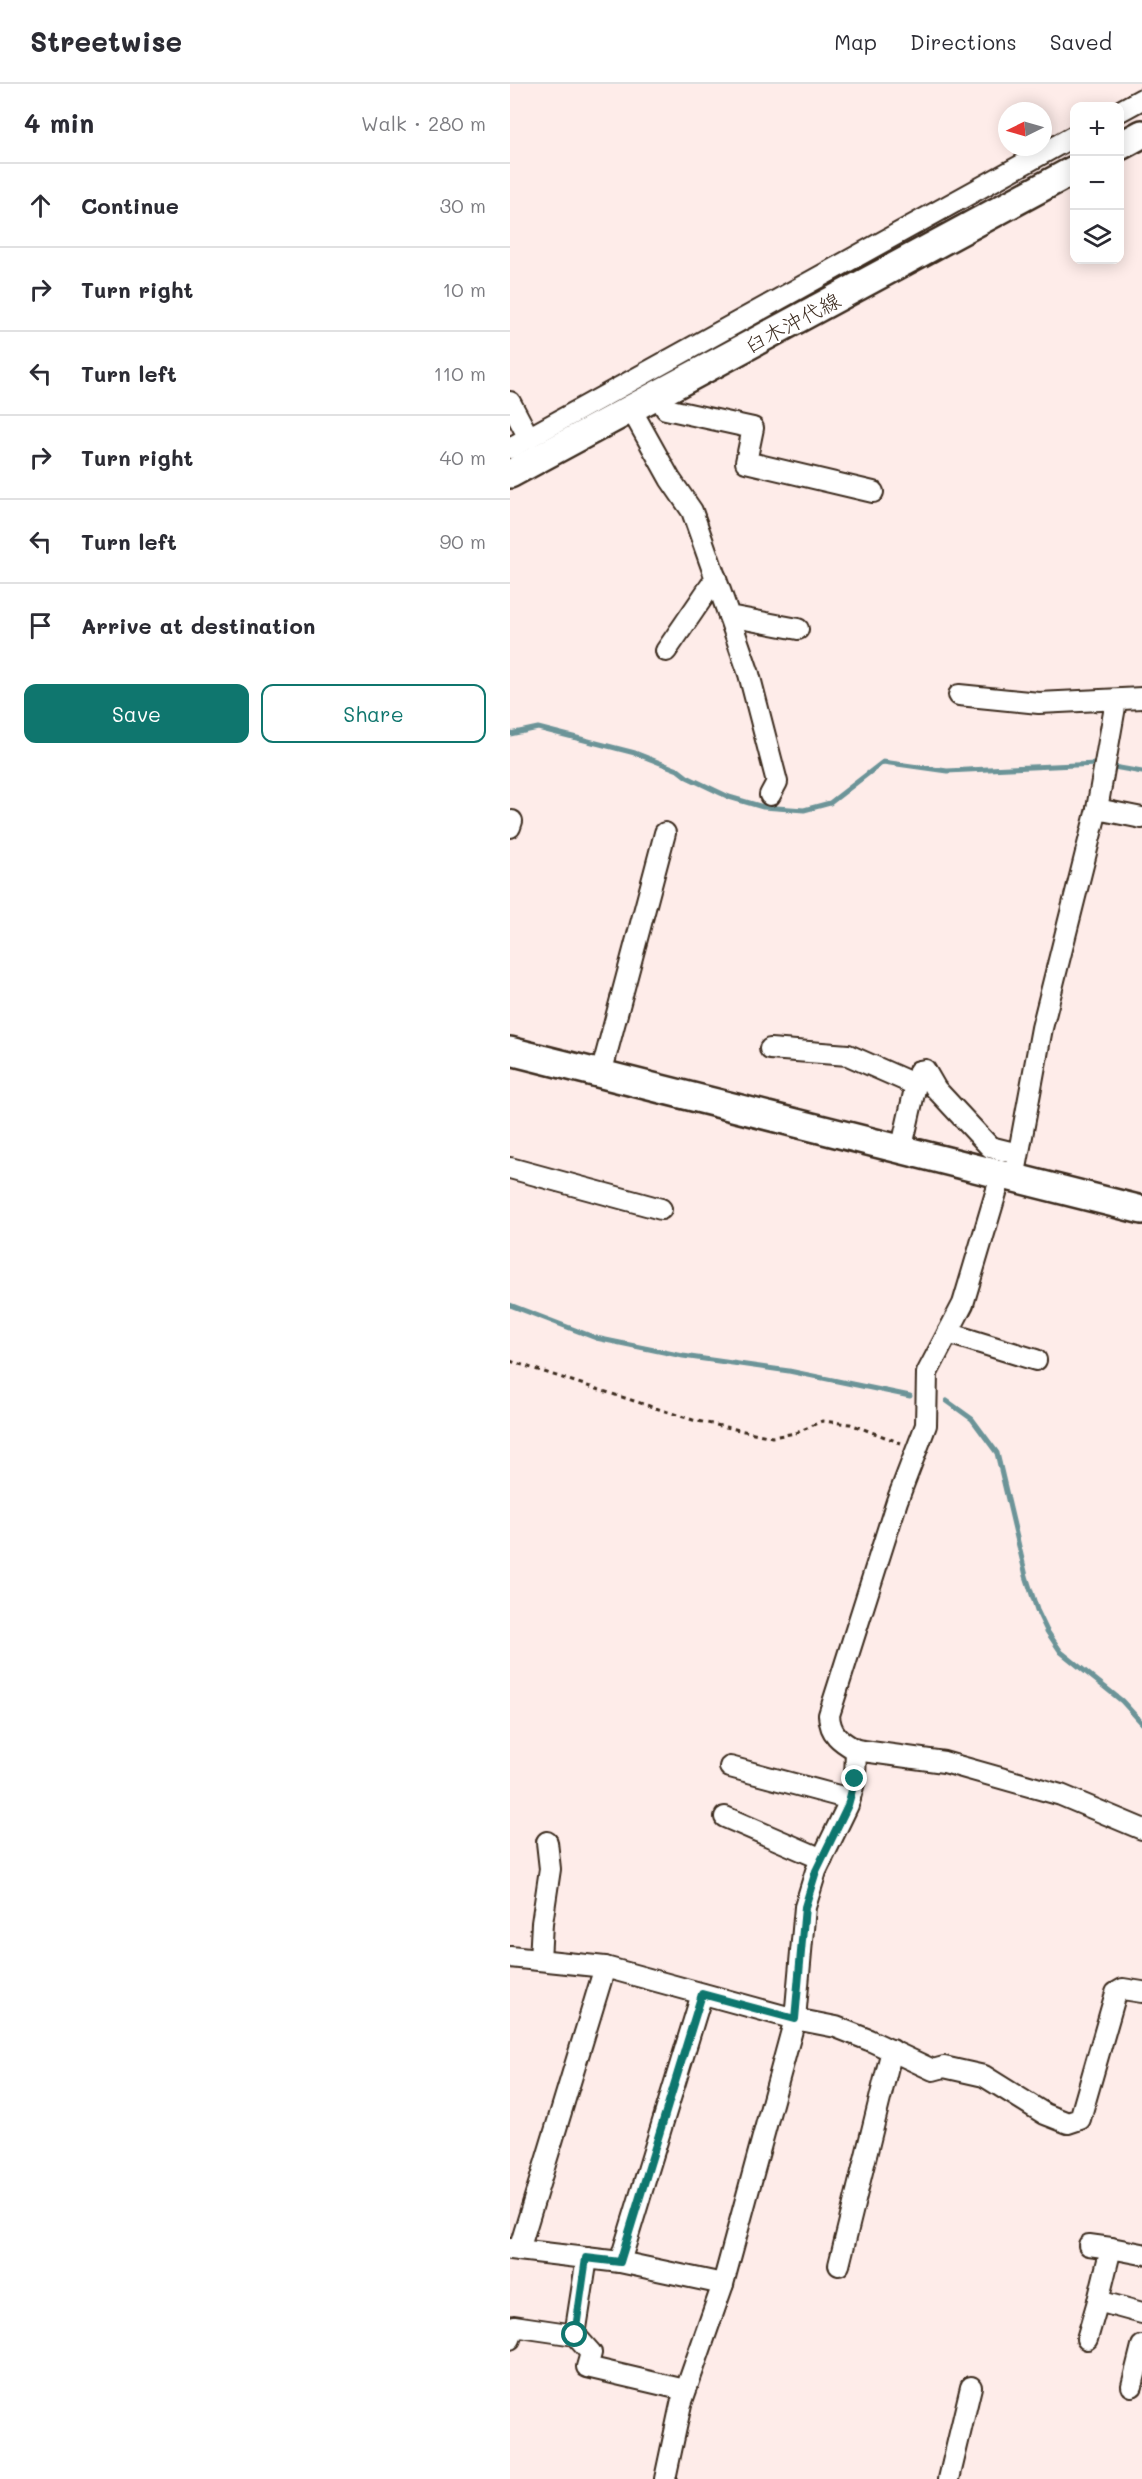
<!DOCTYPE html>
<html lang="en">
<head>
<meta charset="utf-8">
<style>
	:root { --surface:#fff; --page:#f2f2f3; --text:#2b2b33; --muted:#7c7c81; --line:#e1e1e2; --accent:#0f766e }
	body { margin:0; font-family:Mali,"Klee One",sans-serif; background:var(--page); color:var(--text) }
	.controls { position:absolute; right:18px; top:18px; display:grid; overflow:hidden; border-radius:12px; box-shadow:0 3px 15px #0003 }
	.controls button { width:54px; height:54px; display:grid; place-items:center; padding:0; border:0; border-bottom:2px solid var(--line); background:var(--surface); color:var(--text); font:30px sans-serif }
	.compass { position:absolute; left:488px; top:18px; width:54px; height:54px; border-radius:50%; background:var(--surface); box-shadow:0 3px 15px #0003; rotate:265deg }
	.stop { position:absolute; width:18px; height:18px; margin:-14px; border:4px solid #0f766e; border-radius:50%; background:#fff }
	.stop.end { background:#0f766e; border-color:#fff; box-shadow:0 2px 6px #0008 }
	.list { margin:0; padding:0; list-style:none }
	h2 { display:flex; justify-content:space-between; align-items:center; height:78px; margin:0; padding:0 24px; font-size:26px }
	h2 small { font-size:20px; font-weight:400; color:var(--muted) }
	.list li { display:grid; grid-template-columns:39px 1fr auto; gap:18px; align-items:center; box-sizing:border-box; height:84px; padding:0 24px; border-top:2px solid var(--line) }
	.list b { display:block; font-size:22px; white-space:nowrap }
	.list em { font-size:20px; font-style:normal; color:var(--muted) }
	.actions { display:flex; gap:12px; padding:18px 24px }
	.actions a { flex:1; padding:14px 0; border:2px solid var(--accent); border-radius:12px; text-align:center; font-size:21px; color:var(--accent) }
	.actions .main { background:var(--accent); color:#fff }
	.icon { flex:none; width:33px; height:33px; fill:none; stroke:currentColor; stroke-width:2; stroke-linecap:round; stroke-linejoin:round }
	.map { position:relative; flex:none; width:632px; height:2395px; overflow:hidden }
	header { display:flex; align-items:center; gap:36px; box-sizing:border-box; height:84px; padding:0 30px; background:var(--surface); border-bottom:2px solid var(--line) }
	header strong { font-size:28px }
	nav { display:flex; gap:33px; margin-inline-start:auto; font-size:21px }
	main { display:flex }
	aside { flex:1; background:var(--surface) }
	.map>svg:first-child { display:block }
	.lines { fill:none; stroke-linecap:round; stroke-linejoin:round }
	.stream { stroke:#6c9498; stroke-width:5 }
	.street-casing { stroke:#3b2a1e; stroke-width:24 }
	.secondary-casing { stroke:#3b2a1e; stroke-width:32 }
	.path { stroke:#3b2a1e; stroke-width:3; stroke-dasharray:4.5 4.5; stroke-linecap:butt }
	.street { stroke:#fff; stroke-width:20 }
	.secondary { stroke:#fff; stroke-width:27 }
	.route { stroke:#0f766e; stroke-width:8 }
	.labels { text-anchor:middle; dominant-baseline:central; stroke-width:4.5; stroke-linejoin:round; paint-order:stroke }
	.street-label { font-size:21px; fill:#3b2a1e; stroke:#fff }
</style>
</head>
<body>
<header>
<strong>Streetwise</strong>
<nav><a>Map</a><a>Directions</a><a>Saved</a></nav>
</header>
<main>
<aside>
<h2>4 min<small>Walk · 280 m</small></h2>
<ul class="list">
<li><svg class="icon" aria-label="ahead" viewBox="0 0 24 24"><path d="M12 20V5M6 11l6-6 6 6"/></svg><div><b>Continue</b></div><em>30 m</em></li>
<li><svg class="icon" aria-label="right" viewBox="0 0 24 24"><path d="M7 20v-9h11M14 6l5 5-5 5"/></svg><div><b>Turn right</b></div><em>10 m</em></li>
<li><svg class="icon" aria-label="left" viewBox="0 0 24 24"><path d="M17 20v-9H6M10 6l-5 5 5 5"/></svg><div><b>Turn left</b></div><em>110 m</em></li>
<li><svg class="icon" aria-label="right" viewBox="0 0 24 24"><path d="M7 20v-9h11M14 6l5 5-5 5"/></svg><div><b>Turn right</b></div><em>40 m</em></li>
<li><svg class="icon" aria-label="left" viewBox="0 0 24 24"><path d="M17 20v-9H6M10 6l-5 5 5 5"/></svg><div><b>Turn left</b></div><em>90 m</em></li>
<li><svg class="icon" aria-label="arrive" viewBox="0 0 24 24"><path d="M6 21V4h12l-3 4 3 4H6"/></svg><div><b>Arrive at destination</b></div></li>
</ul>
<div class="actions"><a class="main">Save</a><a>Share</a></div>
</aside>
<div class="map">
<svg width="632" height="2395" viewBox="0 0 632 2395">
	<rect width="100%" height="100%" fill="#feece9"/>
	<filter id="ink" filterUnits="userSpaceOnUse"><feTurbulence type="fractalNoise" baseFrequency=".0167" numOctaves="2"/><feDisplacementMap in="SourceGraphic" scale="12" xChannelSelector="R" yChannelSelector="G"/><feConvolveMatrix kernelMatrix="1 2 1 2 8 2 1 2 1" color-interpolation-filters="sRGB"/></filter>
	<g filter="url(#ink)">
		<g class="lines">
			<g class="stream">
				<polyline points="0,650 28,644 125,669 168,686 177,693 219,713 253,723 294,726 320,719 373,678 437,687 587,680 632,688"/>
				<polyline points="0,1221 86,1254 173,1272 279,1287 400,1312"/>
				<polyline points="437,1317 462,1335 487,1369 516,1492 527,1526 537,1547 551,1568 612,1617 632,1639"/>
			</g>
			<defs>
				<g id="street">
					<polyline points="610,27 632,15"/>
					<polyline points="148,311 156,325 243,344 236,378 363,408"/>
					<polyline points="0,318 19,354"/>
					<polyline points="121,325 160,395 182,427 219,532 288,545"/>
					<polyline points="0,364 564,52"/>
					<polyline points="219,532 239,590 267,698 260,711"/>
					<polyline points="156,567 206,494"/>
					<polyline points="449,611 529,619 632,614"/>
					<polyline points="587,725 632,734"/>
					<polyline points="0,743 2,737"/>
					<polyline points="260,965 338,971 406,1001"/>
					<polyline points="91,990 155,749"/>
					<polyline points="391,1067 409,987 415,986 426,1005 480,1063 508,1070"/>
					<polyline points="0,1084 151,1125"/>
					<polyline points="504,1095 532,944 587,725 606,617"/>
					<polyline points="438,1249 526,1276"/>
					<path d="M346,1666c-16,-9 -26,-16 -27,-35l68,-214 29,-76 1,-52 36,-69 38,-128"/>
					<polyline points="220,1683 340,1715"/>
					<polyline points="215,1733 312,1775"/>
					<polyline points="0,1873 95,1883 285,1935 295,1823 306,1787 338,1721 345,1695 346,1666 434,1678 551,1711 632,1745"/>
					<polyline points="30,1876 32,1839 40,1785 37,1758"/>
					<polyline points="579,2161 601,2164"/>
					<polyline points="0,2165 110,2178 213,2200"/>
					<polyline points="9,2166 95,1883"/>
					<polyline points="632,2170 601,2164 588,2217 632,2229"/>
					<polyline points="110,2178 192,1910"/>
					<polyline points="329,2181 382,1966"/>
					<polyline points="65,2251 77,2174"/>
					<polyline points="0,2255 4,2242 65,2251 81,2269 77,2283 175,2306"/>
					<polyline points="577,2255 588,2217"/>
					<polyline points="622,2302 632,2262"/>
					<polyline points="155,2395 171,2320 213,2200 285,1935 326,1943 359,1956 423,1986 434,1983 474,1992 535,2030 558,2039 570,2035 606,1909 613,1905 632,1908"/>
					<polyline points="439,2395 461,2303"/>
				</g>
				<g id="secondary">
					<polyline points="610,62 632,50"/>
					<polyline points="0,390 564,86"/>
					<polyline points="0,967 632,1126"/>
				</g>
			</defs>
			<use href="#street" class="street-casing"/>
			<use href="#secondary" class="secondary-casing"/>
			<polyline class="path" points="0,1277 183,1336 262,1353 286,1349 312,1337 340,1340 391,1359"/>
			<use href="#street" class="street"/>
			<use href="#secondary" class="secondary"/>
		</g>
	</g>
	<g class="lines" filter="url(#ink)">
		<polyline class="route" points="65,2251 76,2174 110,2178 192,1910 285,1935 295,1823 306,1787 338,1721 345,1695"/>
	</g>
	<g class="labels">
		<g class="street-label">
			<text transform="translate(282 238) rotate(-28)">臼木沖代線</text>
		</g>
	</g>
</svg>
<div class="controls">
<button>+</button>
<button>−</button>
<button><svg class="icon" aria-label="layers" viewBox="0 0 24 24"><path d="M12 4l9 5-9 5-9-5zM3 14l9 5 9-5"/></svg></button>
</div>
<svg class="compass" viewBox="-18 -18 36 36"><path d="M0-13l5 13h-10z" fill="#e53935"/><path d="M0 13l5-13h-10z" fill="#7c7c81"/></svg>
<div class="stop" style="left:65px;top:2251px"></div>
<div class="stop end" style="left:345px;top:1695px"></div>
</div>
</main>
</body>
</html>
